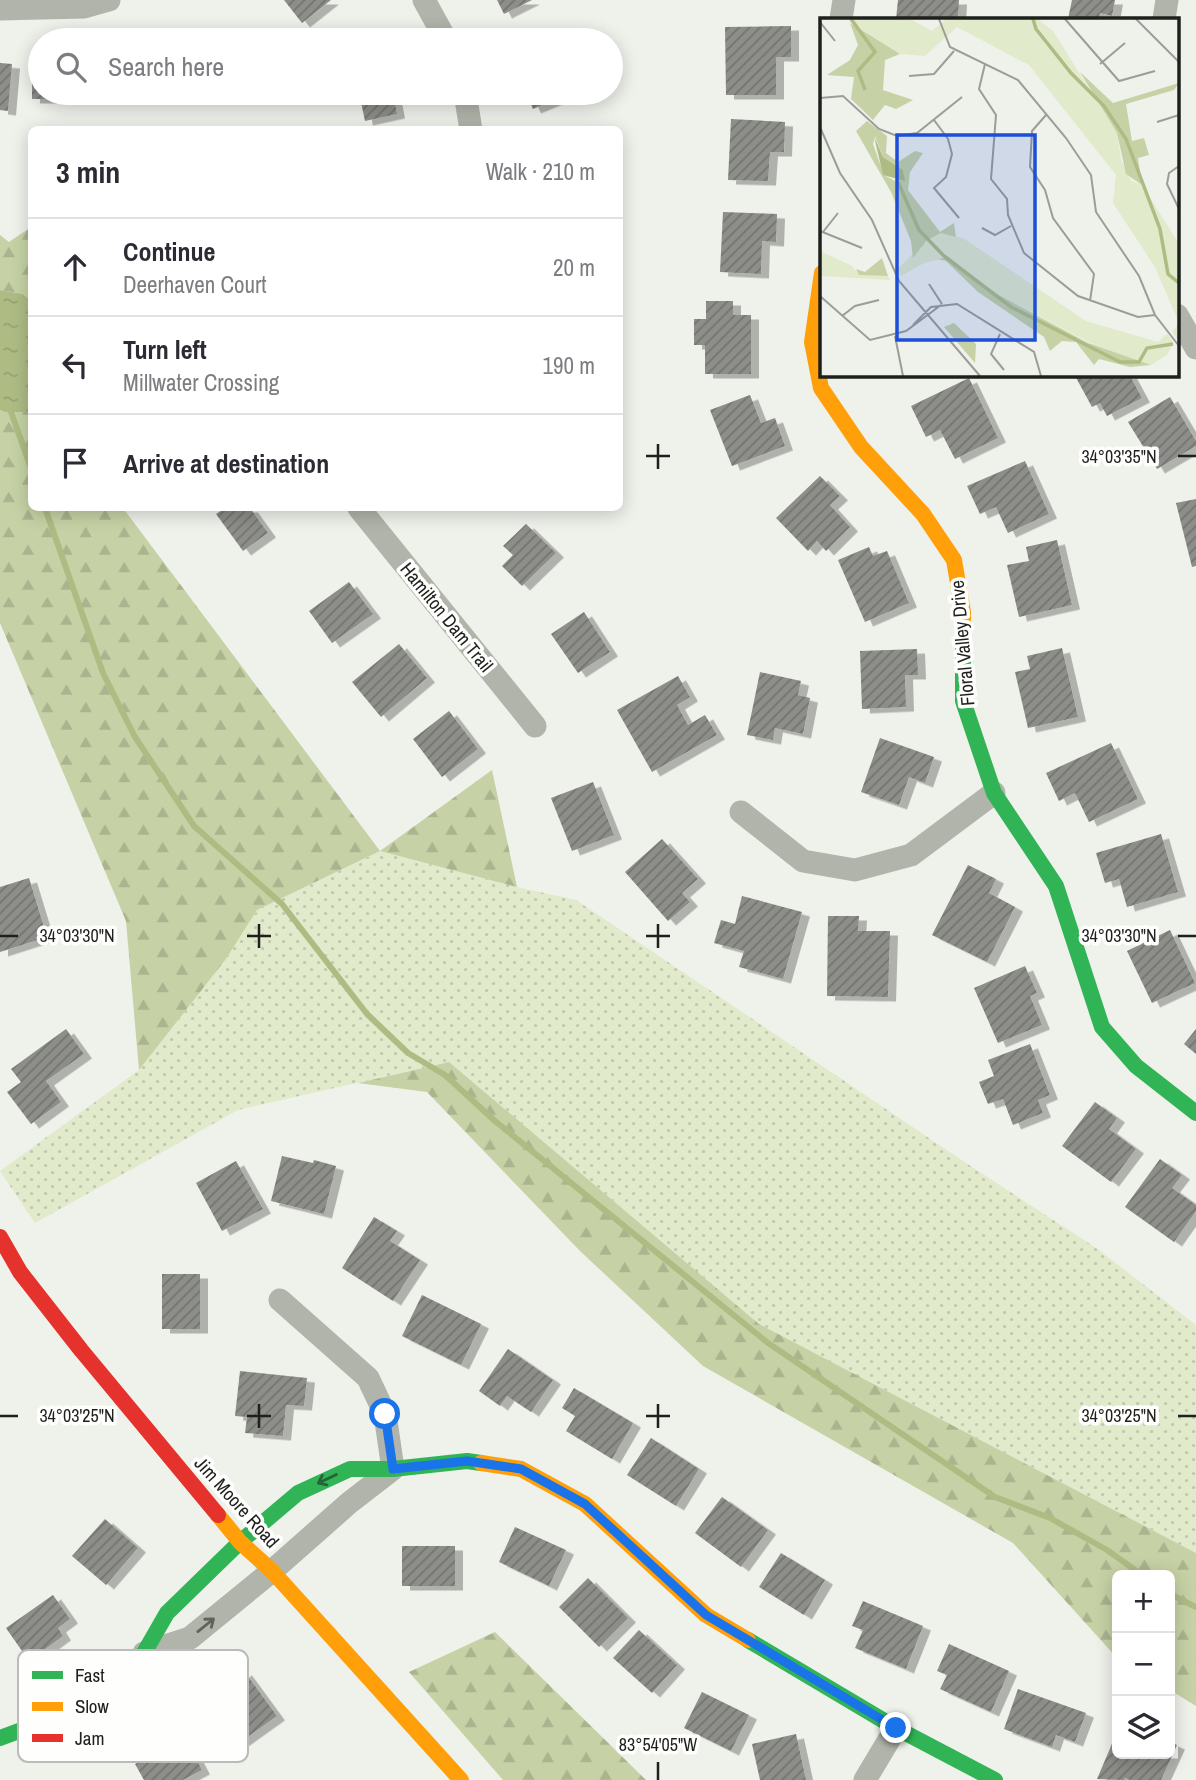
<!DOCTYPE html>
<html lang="en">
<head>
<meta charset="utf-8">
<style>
	:root { --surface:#fff; --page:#f7f7f7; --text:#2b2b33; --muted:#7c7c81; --line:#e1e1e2 }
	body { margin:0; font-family:"Archivo Narrow",sans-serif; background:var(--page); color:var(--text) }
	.controls { position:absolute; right:21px; bottom:21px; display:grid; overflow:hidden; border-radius:10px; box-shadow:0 4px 18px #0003 }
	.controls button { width:63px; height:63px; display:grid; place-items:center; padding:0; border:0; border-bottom:2px solid var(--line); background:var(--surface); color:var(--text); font:35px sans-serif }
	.stop { position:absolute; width:21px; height:21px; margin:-16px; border:5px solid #1a73e8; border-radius:50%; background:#fff }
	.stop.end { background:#1a73e8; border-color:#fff; box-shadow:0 2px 7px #0008 }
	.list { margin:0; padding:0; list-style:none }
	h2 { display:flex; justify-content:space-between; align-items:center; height:91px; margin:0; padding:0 28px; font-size:30px }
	h2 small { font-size:23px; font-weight:400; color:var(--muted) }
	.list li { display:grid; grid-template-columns:46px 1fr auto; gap:21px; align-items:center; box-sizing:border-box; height:98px; padding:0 28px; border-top:2px solid var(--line) }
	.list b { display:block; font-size:26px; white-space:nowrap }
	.list p { margin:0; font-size:23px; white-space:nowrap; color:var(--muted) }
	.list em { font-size:23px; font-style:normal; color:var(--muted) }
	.icon { flex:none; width:38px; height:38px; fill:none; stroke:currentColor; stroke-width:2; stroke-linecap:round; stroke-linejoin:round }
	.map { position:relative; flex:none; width:1196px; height:1780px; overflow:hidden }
	.search { position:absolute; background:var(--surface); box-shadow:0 4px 18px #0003; left:28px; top:28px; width:595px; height:77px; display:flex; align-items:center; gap:18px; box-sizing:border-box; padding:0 24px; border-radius:38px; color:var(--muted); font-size:26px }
	.panel { position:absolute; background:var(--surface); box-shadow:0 4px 18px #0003; left:28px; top:126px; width:595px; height:385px; border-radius:10px }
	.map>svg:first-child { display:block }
	.grass { fill:url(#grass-dots) }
	.forest { fill:url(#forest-firs) }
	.water { fill:url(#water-ripples) }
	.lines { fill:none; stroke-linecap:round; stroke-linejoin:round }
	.stream { stroke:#aebc84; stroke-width:6 }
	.building { fill:url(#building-hatch); filter:url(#shadow) }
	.street { stroke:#b0b4aa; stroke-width:23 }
	.fast { stroke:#30b455; stroke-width:16 }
	.slow { stroke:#ff9f0a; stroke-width:16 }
	.jam { stroke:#e5322d; stroke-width:16 }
	.oneway { stroke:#276336 }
	.oneway2 { stroke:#60635c }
	.route { stroke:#1a73e8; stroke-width:9 }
	.ticks { fill:none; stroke:#1f201d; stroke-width:2.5 }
	.labels { text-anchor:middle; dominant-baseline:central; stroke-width:7; stroke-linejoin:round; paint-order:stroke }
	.street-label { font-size:19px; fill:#1f201d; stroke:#fefffd }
	.inset-river { fill:none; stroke:#aebc84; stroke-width:3.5 }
	.inset-road { fill:none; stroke:#9c9d99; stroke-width:2 }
	.view { fill:#1d4ed8; fill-opacity:0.15; stroke:#1d4ed8; stroke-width:3.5 }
	.inset-edge { fill:none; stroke:#1f201d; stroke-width:3.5 }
	.key { fill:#fefffd; stroke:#bbbcba; stroke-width:2 }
	.key-label { font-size:19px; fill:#1f201d }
	.ticks-label { font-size:18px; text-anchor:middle; fill:#1f201d; stroke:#fefffd; stroke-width:7; stroke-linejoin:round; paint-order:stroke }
</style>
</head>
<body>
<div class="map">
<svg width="1196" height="1780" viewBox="0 0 1196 1780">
	<defs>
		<pattern id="grass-dots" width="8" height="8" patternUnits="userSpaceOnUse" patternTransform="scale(1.75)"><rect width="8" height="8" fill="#e1eaca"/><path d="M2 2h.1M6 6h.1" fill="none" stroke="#c1c8ad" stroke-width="1.8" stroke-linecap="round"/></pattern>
		<pattern id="forest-firs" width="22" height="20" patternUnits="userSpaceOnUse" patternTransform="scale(1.75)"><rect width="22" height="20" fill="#c6d2a5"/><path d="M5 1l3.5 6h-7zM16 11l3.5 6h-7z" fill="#aab48e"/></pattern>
		<pattern id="water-ripples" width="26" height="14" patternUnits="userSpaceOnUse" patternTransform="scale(1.75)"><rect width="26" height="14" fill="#aebc84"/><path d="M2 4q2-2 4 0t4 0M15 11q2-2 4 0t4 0" fill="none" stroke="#95a172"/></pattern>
		<pattern id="building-hatch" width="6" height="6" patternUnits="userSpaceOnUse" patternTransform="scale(1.75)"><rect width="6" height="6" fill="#8d8d8a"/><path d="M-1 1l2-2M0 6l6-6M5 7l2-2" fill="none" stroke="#737370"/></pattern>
		<filter id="shadow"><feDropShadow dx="8" dy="4.5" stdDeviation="0" flood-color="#0004"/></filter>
	</defs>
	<rect width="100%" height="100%" fill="#eff1eb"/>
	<polygon class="grass" points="380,851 517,887 576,900 960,1159 1096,1248 1196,1325 1196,1553 759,1324 449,1062 238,1110 35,1223 0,1171 139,1070 226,959 257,910"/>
	<g class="forest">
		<polygon points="31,227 31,301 23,294 0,290 0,235 9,242"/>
		<polygon points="0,410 5,412 31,412 32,508 123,508 380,851 492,770 517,887 380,851 257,910 226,959 139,1070 126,921 0,623"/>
		<polygon points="449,1062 759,1324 1196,1553 1196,1706 1170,1690 1170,1575 1117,1575 1117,1658 1013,1543 703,1366 580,1251 427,1092 358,1083"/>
		<polygon points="495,1632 646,1780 503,1780 409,1672"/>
	</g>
	<polygon class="water" points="0,290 23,294 31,301 31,412 5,412 0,410"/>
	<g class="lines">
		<g class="stream">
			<polyline points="11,412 32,471"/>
			<polyline points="45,508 103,673 135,737 194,826 282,904 367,1014 408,1053 445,1075 495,1121 768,1343 995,1497 1050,1518 1107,1550 1142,1575"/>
			<polyline points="1170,1594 1196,1607"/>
		</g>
	</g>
	<g class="building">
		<polygon points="284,0 331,0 302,23"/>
		<polygon points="497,0 532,0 504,14"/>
		<polygon points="898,0 959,0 958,19 896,19"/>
		<polygon points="1072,0 1115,0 1112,16 1100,13 1099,19 1068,19"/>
		<polygon points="791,26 791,57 776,57 776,95 726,95 725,27"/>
		<polygon points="199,30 202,40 170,40"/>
		<polygon points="0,63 12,64 8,111 0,110"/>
		<polygon points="32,63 40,63 40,93 102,93 102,99 32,99"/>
		<polygon points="359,93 393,93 397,114 365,121"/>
		<polygon points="526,93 572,93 533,109"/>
		<polygon points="731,119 785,122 784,152 770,152 768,181 728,180"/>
		<polygon points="723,212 777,214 776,242 762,241 761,274 720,272"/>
		<polygon points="706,301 733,301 733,315 751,315 751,374 705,374 705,345 694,345 694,319 706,319"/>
		<polygon points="1074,374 1129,374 1142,398 1107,416 1100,403 1092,407"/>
		<polygon points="969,378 998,438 955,459 940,430 926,437 911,406"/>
		<polygon points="750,395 761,423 775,418 785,446 732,466 710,410"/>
		<polygon points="1170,397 1196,441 1196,446 1157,469 1128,422"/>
		<polygon points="1025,461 1049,514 1008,533 996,507 980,514 967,486"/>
		<polygon points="820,476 840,496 830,505 850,527 826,551 817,541 808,551 776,518"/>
		<polygon points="1196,499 1196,566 1192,567 1176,503"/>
		<polygon points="225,508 250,508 268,533 243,551 216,514"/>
		<polygon points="526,524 556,553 522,586 502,566 513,555 503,546"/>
		<polygon points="1057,540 1072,605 1019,617 1007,565 1029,561 1026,547"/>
		<polygon points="869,547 873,556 887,551 909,603 865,622 838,560"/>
		<polygon points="349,582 373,614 332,643 309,611"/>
		<polygon points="584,612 610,652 578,673 551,634"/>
		<polygon points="399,644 427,678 381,717 352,682"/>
		<polygon points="1062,648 1078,717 1028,728 1015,672 1030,669 1027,656"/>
		<polygon points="917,649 918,675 905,675 906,707 862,709 860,651"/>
		<polygon points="760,672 801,681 798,695 810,698 803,734 775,728 773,740 747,735"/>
		<polygon points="678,676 690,697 677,705 688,725 705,715 717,735 652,772 617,710"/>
		<polygon points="449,711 478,749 442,777 413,739"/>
		<polygon points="880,738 934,757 925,783 909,777 899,805 861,792"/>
		<polygon points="1111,743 1138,799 1089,822 1075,793 1059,801 1046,773"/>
		<polygon points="593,782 614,835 572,851 551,798"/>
		<polygon points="1161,834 1178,892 1127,907 1119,879 1105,883 1096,853"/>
		<polygon points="662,839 698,879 682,893 690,902 668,921 625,872"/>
		<polygon points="968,865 996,879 989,893 1015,907 987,962 932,935"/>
		<polygon points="29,878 47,937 0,952 0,887"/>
		<polygon points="742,896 802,912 783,979 739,967 744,951 714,943 721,920 735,924"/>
		<polygon points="828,916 859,916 858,931 890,931 888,997 827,996"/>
		<polygon points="1170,930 1195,983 1152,1003 1127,951"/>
		<polygon points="1025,966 1037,993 1030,996 1042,1025 998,1043 974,988"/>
		<polygon points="66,1029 84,1054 46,1081 61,1102 31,1124 7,1092 21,1082 11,1069"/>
		<polygon points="1196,1029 1196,1054 1184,1044"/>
		<polygon points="1030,1044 1050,1095 1038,1100 1043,1113 1013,1125 1003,1099 988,1104 979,1082 994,1076 988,1060"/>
		<polygon points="1095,1102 1117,1118 1109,1129 1136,1149 1111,1182 1062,1146"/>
		<polygon points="282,1156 313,1163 314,1160 336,1166 324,1214 271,1201"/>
		<polygon points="1160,1159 1182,1175 1172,1188 1196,1205 1196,1211 1174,1242 1125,1207"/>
		<polygon points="236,1161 263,1209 222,1231 196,1183"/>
		<polygon points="374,1217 397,1231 390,1241 420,1260 393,1301 342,1268"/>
		<rect x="162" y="1274" width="38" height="55"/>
		<polygon points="422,1295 481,1324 461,1365 402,1336"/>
		<polygon points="508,1349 553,1380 531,1412 507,1396 500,1406 479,1391"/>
		<polygon points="240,1371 307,1378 304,1406 286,1405 283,1436 245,1433 247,1417 235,1416"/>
		<polygon points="574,1388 633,1423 612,1459 566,1431 575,1416 562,1408"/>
		<polygon points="651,1438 699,1469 676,1506 627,1475"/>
		<polygon points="722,1497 768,1530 741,1567 695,1533"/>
		<polygon points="105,1519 138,1548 106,1585 72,1556"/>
		<polygon points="515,1527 566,1550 549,1586 499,1562"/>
		<rect x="402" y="1546" width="53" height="40"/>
		<polygon points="781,1553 825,1580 804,1615 759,1587"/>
		<polygon points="588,1578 628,1618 599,1647 559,1607"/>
		<polygon points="53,1595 70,1619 58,1628 63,1636 29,1661 6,1628"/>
		<polygon points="863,1601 923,1626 906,1669 855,1648 863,1630 852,1626"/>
		<polygon points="639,1630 677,1665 652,1693 613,1658"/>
		<polygon points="949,1644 1009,1671 991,1712 940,1689 947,1675 937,1671"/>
		<polygon points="244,1671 277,1716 235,1746 210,1711 231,1696 223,1685"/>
		<polygon points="1018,1689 1086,1713 1075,1742 1056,1735 1052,1747 1004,1729"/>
		<polygon points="702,1692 749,1715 731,1751 684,1728"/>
		<polygon points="179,1726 202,1770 183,1780 144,1780 135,1764 161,1751 154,1739"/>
		<polygon points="1117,1732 1117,1754 1170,1754 1170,1742 1177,1745 1161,1780 1130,1780 1125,1778 1124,1780 1097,1779"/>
		<polygon points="796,1734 806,1780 760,1780 752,1744"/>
	</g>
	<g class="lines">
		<g class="street">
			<polyline points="424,0 446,40"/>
			<polyline points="0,9 84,7 109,0"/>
			<polyline points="841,19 844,0"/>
			<polyline points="1164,19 1167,0"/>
			<polyline points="465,93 471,130"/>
			<polyline points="1177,315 1196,348"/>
			<polyline points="359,508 535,726"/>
			<polyline points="741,812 803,861 855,870 911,855 994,793"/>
			<polyline points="144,1653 190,1638 272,1571 349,1503 393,1469 385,1414 368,1378 280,1300"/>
			<polyline points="865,1780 896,1728"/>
		</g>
		<g class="fast">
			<polyline points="963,653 963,701 994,793 1056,886 1102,1027 1136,1066 1196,1113"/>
			<polyline points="748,1640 896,1728 995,1780"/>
			<polyline points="0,1738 81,1708 144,1653 167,1613 240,1542 298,1493 350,1469 393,1469 467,1461 481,1463"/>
		</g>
		<g class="slow">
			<polyline points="822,273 812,342 821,388 861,447 923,514 954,560 963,612 963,653"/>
			<polyline points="481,1463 521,1469 585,1504 706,1615 748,1640"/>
			<polyline points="218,1515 240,1542 272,1571 461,1780"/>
		</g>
		<polyline class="jam" points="0,1237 20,1272 81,1350 218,1515"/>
	</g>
	<defs><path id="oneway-shaft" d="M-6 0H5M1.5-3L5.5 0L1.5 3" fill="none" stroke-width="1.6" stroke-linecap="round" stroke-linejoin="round" transform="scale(1.75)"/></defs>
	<use class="oneway" href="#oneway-shaft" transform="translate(327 1479) rotate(154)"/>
	<use class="oneway2" href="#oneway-shaft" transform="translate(206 1625) rotate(-39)"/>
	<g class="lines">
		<polyline class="route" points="385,1414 393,1469 467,1461 521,1469 585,1504 706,1615 896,1728"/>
	</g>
	<path class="ticks" d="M658,444v25M646,456h24M1178,456h18M259,924v24M658,924v24M0,936h18M247,936h24M646,936h24M1178,936h18M259,1404v24M658,1404v24M0,1416h18M247,1416h24M646,1416h24M1178,1416h18M658,1762v18"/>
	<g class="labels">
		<g class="street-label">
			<text transform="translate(447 617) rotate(51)">Hamilton Dam Trail</text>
			<text transform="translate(962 643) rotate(-95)">Floral Valley Drive</text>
			<text transform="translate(237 1502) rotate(48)">Jim Moore Road</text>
		</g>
	</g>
	<g transform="translate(820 18)">
		<rect width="359" height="359" fill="#eff1eb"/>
		<path d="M28,1h62l22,12 14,-12h92l15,12 64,102 4,27 10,21 11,4 37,59v97l-7,-9 7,-9 -24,-56 -42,-64 3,-28 -87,-110 -72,-38 -32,29 -25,-2 -35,-19zM121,215l22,5 123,83 72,21 9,-8 6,8 -5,12 -17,11 -36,-9 -131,-69 -35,-30 -25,6 -23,13 -4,-6 29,-30zM0,233l32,15 7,9 29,1 2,4 -70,-4z" fill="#e1eaca"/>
		<path d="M30,5l50,31 -15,6 -2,30 30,10 -17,9 -11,-4 -12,15 -22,-21 3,-22 -27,-2 23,-15 8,-15zM260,54l33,31 66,-20 -5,7 -48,14 6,37 12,-3 5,17 -11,3 4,27 -16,-11 -9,-41zM47,103l20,15 -1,17 12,9 17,-11 8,2 -13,19 -2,18 32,42 14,-9 2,14 -15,-4 -14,7 -14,18 -2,-17 -20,-49 -35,-61zM55,118l8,21 20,13 1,6 -9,5 -11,-6 -11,-31zM129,239l35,30 104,56 63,22 -21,2 -31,-8 -5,6 -18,-23 -14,-1 -12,10 -6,-14 -66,-45 -32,-31 -8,-2zM62,240l6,18 -29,-1 -3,-6 9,3zM134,305l22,21 -1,19 -31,-36z" fill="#c6d2a5" fill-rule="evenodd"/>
		<path d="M54,118l9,21 20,13 2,11 -22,-6z" fill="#aebc84"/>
		<path class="inset-river" d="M31,1l24,33 -17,19 7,19M213,1l3,10 35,44 33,33 22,33 34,90 8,45 11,9M78,164l21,48 25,26 67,51 109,55h19l8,-14 26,-4"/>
		<path class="inset-road" d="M119,1l11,28 68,33 48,58 25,37 5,37 43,64 16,39 24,31M245,1l54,62 36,-10M316,1l43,43M0,4l15,19M165,46l-6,25 17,26 -5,64 16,20 1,16 16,38 54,43 60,21 17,-2M280,46l25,-21M89,58l25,-2 20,-23M0,80l23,-2 36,33 18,7 20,-3 45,-36M226,97l-14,16 -2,36 15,23 8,28 41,56 -4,27M114,102l14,19 4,15 -6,23 -12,11 25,30M337,104l22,-7M0,109l20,46 32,47 27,61 81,95M359,148l-10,7 -2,11 12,25M162,210l13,7 16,-9M0,213l42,17M3,214l15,-19M109,266l13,20M0,278l50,44 36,-9 35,-26M22,298l13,-10 24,-6M93,307l18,-18 26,-3 77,48 7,24M180,316l-9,20 13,16M75,318l8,40"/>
		<path class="view" d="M77,117h138v205h-138z"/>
		<rect width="359" height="359" class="inset-edge"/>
	</g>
	<rect x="18" y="1650" width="230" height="112" rx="10" class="key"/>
	<rect x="32" y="1671" width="31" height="8" fill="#30b455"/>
	<rect x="32" y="1702" width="31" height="9" fill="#ff9f0a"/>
	<rect x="32" y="1734" width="31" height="8" fill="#e5322d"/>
	<g class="key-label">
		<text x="75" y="1682">Fast</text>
		<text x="75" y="1713">Slow</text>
		<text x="75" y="1745">Jam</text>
	</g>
	<g class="ticks-label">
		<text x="1119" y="463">34°03'35"N</text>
		<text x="77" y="942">34°03'30"N</text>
		<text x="1119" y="942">34°03'30"N</text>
		<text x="77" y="1422">34°03'25"N</text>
		<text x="1119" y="1422">34°03'25"N</text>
		<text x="658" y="1751">83°54'05"W</text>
	</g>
</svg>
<div class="controls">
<button>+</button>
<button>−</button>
<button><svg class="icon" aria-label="layers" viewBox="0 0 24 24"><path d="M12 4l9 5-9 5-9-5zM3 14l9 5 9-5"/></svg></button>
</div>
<div class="stop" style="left:385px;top:1414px"></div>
<div class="stop end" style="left:896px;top:1728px"></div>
<div class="search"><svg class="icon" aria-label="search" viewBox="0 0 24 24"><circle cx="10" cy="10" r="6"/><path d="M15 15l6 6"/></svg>Search here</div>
<section class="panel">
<h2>3 min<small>Walk · 210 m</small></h2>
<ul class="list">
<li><svg class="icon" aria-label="ahead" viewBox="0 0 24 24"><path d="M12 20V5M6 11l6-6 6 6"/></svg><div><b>Continue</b><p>Deerhaven Court</p></div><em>20 m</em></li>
<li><svg class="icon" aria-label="left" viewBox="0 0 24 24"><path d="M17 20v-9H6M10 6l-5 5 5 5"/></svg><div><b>Turn left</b><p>Millwater Crossing</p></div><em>190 m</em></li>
<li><svg class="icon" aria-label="arrive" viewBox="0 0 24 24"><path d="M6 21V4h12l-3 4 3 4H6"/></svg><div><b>Arrive at destination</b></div></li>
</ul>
</section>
</div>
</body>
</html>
